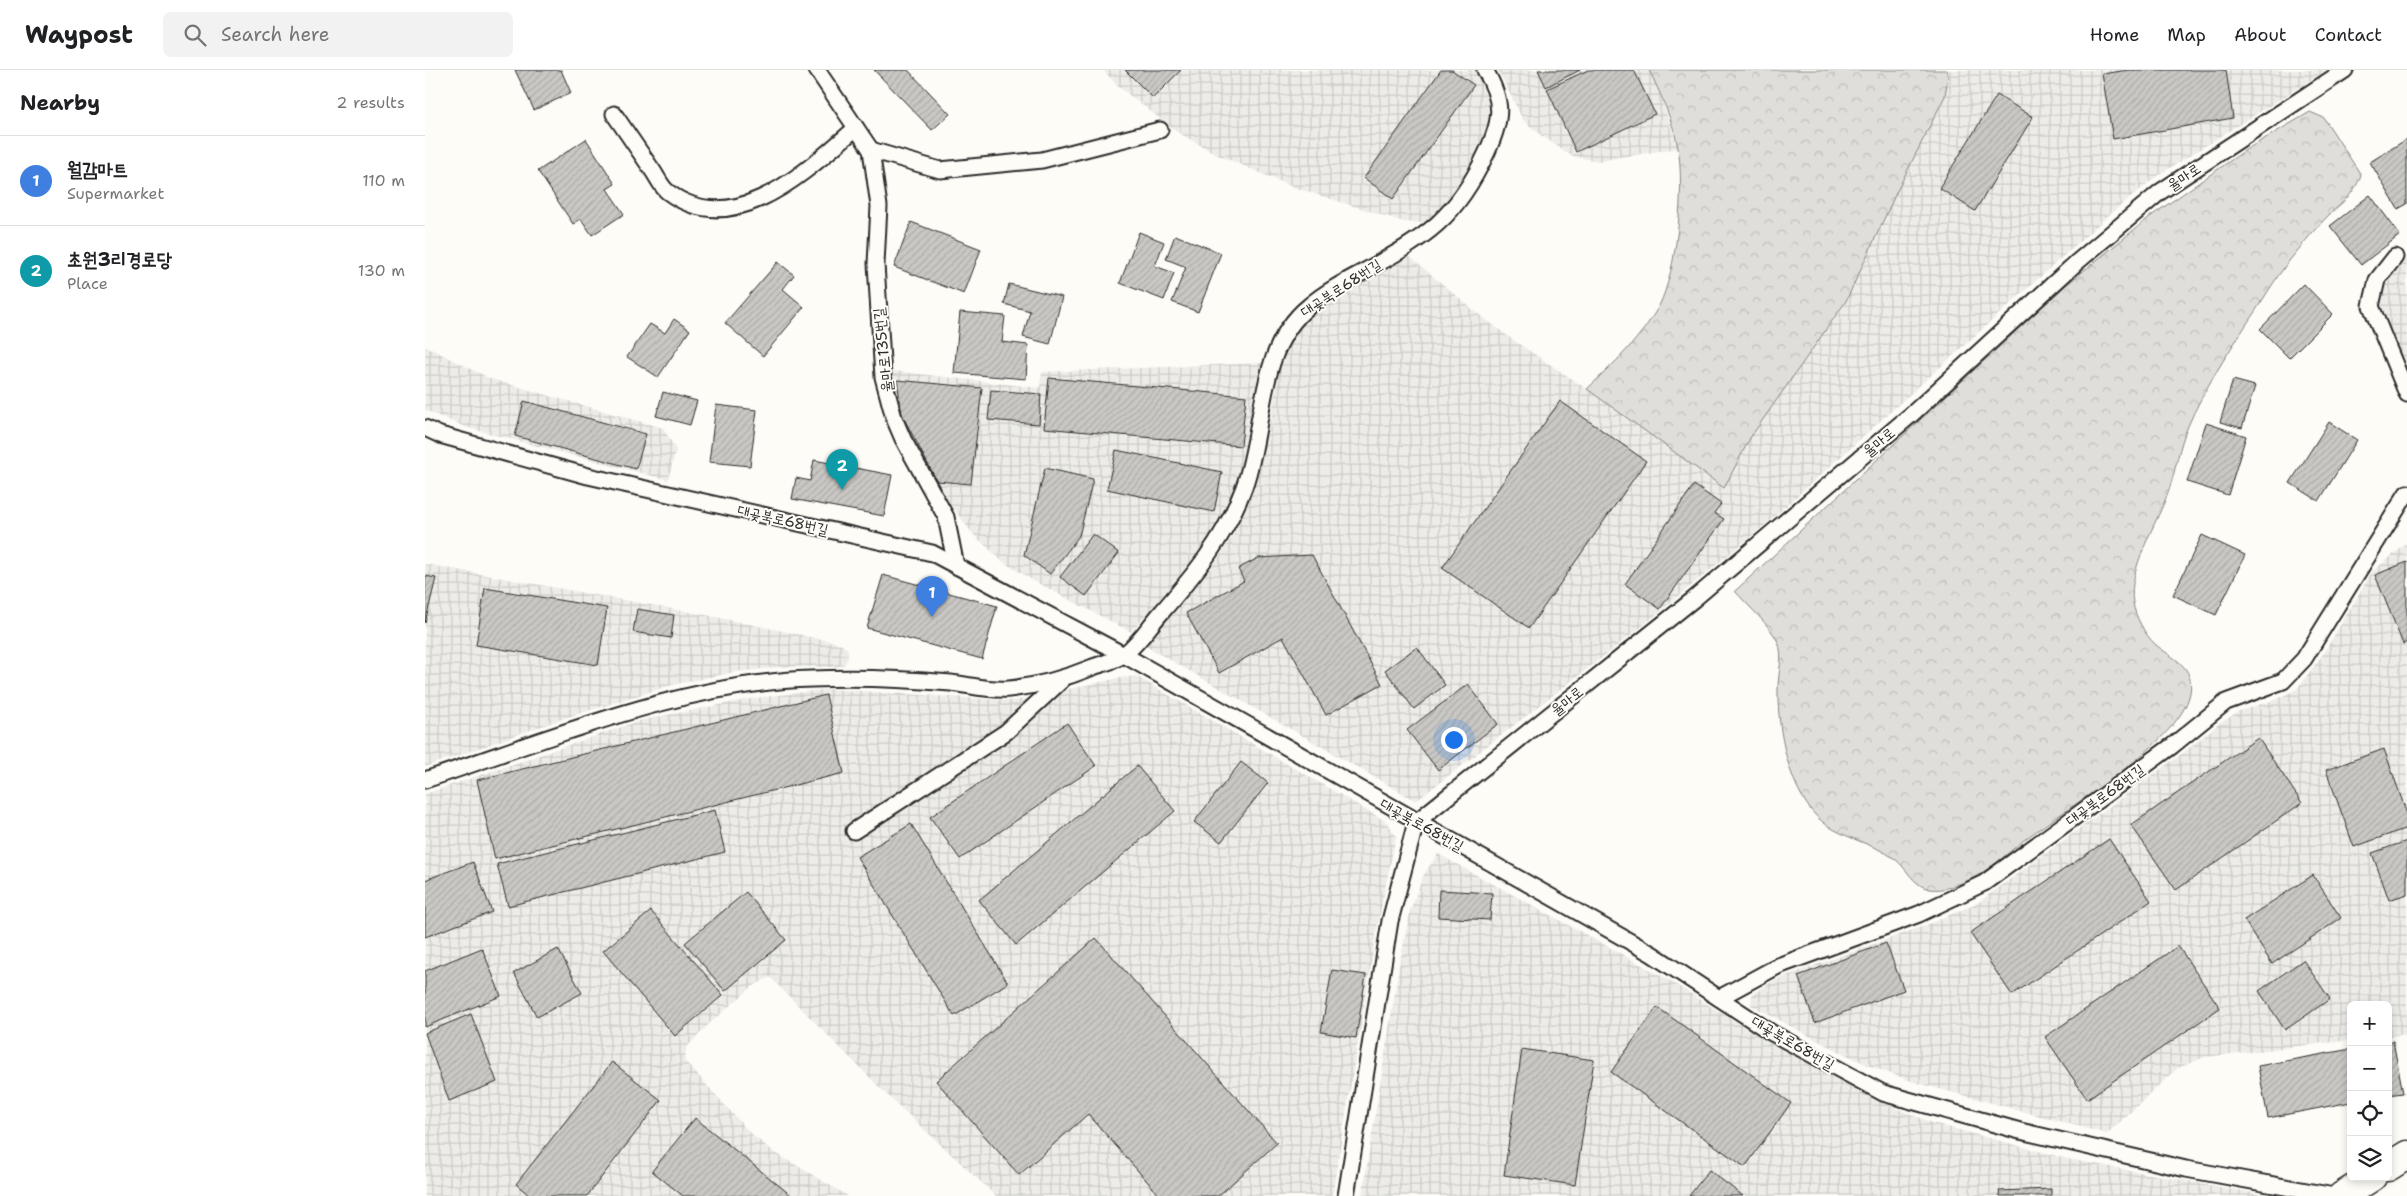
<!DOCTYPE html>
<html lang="en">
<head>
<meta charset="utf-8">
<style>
	:root { --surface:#fff; --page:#f2f2f2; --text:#202124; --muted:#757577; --line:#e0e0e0; --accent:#c8321e }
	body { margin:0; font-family:"Shantell Sans","Poor Story",sans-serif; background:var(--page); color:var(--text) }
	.controls { position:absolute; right:15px; bottom:15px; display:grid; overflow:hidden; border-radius:8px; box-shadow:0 2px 8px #0003 }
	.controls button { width:45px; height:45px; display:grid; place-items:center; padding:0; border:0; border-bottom:1px solid var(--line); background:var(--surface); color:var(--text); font:25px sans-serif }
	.you { position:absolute; left:1028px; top:669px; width:18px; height:18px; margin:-12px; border:4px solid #fff; border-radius:50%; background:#1a73e8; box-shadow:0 0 0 8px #1a73e833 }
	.badge { display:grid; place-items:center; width:32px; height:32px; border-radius:50%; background:var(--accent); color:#fff; font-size:16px; font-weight:700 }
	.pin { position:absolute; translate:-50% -41px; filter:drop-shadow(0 1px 2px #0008) }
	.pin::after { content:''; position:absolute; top:26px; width:18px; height:15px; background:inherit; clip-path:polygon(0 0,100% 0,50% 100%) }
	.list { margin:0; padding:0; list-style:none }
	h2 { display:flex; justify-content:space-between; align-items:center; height:65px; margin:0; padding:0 20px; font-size:21px }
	h2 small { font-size:16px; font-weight:400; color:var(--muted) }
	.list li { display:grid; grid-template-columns:32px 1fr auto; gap:15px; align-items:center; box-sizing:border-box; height:90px; padding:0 20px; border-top:1px solid var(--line) }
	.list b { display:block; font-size:19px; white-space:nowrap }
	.list p { margin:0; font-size:16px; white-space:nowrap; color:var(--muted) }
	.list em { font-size:16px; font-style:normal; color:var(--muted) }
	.icon { flex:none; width:28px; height:28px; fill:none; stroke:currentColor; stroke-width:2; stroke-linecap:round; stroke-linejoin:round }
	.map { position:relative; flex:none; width:1982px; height:1126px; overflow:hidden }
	header { display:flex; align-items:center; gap:30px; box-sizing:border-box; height:70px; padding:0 25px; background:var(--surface); border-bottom:1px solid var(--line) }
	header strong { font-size:24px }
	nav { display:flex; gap:28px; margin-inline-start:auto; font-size:18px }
	.search { width:350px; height:45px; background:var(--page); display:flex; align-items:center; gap:12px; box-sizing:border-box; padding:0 18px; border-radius:8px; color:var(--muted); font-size:19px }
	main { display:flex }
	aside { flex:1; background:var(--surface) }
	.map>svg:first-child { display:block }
	.industrial { fill:url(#industrial-grid) }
	.forest { fill:url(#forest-crowns); stroke:#858482 }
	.building { fill:url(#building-hatch); stroke:#2b2b2b }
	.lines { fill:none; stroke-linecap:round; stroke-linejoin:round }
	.lane-casing { stroke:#2b2b2b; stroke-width:19 }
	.secondary-casing { stroke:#2b2b2b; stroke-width:31 }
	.lane { stroke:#fdfcf7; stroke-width:15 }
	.secondary { stroke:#fdfcf7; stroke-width:28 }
	.labels { text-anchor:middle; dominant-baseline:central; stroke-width:4; stroke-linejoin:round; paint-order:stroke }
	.street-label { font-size:15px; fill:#2b2b2b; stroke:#fdfcf7 }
</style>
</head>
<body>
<header>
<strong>Waypost</strong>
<div class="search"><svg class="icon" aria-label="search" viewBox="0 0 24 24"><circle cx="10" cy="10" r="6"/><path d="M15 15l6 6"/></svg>Search here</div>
<nav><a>Home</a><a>Map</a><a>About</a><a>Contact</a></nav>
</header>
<main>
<aside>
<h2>Nearby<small>2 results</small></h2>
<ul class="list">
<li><span class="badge" style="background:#3f7fe0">1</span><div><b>월감마트</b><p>Supermarket</p></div><em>110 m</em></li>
<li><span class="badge" style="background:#0f9aa8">2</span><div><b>초원3리경로당</b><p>Place</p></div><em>130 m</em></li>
</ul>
</aside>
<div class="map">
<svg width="1982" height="1126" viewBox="0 0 1982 1126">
	<defs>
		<pattern id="industrial-grid" width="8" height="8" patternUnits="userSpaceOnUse" patternTransform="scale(1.25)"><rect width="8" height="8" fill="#edece8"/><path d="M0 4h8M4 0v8" fill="none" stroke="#cbcbc7"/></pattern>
		<pattern id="forest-crowns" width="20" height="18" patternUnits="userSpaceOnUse" patternTransform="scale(1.25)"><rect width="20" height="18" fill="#dfdeda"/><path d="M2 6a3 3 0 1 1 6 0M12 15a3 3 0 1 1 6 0" fill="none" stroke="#c0bfbb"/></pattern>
		<pattern id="building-hatch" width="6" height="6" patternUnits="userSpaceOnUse" patternTransform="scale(1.25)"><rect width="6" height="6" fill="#c9c8c4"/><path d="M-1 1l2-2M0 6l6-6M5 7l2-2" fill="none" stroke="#adaca9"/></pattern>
	</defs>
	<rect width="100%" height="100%" fill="#fdfcf7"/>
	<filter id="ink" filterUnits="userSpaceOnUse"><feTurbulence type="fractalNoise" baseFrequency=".02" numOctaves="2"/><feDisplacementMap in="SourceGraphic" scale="10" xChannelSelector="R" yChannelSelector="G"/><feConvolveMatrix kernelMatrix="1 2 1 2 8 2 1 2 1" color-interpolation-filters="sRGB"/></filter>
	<g filter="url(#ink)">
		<g class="industrial">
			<polygon points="678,0 1050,0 1064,31 1064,50 1054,79 1039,108 1019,136 999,153 979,152 868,117 793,85 754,63 695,18"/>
			<polygon points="1073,0 1224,0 1233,19 1253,78 1172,91 1147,86 1117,66 1098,50"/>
			<polygon points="1522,0 1902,0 1732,106 1684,145 1342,453 1210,562 991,731 719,575 787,497 808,466 827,420 845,352 856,290 868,265 880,250 894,237 984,186 1052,243 1088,270 1162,319 1299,417 1325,368 1421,231 1472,121 1520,26 1523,6"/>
			<polygon points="1982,185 1982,305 1958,249 1956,231 1962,211"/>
			<polygon points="0,276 66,309 238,358 251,380 243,410 40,357 0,340"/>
			<polygon points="838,293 822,376 812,415 797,446 777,481 706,562 607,510 577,491 548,464 511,416 474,346 465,307 469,301 615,318 617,302"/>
			<polygon points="1982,473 1982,964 1963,966 1963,935 1926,935 1926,970 1780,987 1753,998 1682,1064 1489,1012 1447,997 1399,974 1326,935 1327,924 1350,910 1504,854 1554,832 1759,682 1791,656 1814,641 1850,630 1872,619 1898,584 1947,502"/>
			<polygon points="0,494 281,545 414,573 423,579 423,588 419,595 410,597 356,597 310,602 247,615 143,647 0,697"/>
			<polygon points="711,606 962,752 971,766 953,853 907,1126 571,1126 460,1023 345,907 327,917 286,952 261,978 260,991 326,1064 349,1082 423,1126 0,1126 0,724 217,650 330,628 404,619 589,631 694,608"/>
			<polygon points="1013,784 1237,906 1340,970 1453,1031 1508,1053 1643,1089 1845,1126 937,1126 975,891 986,838 999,804"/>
		</g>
		<g class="forest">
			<path d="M1224,0h298l1,6 -3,20 -48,95 -51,110 -96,137 -26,50 -137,-99c27,-25 54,-51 72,-83 18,-36 26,-118 19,-158 -4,-24 -18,-56 -29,-78z"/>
			<path d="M1885,42l14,6 37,57c-7,21 -23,30 -37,45 -13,13 -24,28 -35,41 -15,19 -27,41 -41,61 -22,34 -44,67 -60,104 -9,20 -12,43 -19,64 -11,32 -42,79 -36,113 2,13 12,32 22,41 17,15 40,21 35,49 -9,49 -122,114 -162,144 -16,12 -31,27 -48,37 -12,7 -36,18 -50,15 -17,-3 -23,-21 -35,-30 -22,-16 -50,-20 -71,-36 -35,-27 -47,-94 -46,-135 0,-16 6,-31 0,-46 -7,-16 -31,-37 -43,-51l330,-305 86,-70 96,-67z"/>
		</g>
		<g class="building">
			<polygon points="90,0 136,0 146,23 109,40"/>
			<polygon points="449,0 483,0 525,44 507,60"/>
			<polygon points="700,0 756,0 728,28"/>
			<polygon points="1016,0 1027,0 1049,15 968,129 939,108"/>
			<polygon points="1113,0 1155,0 1121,17"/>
			<polygon points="1163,0 1209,0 1230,44 1151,82 1122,19"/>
			<polygon points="1703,0 1801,0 1808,48 1688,69 1677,4"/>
			<polygon points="1572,25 1608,47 1550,141 1514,118"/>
			<polygon points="161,69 190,114 182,119 199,144 167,165 156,149 148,154 113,101"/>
			<polygon points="1982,69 1982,134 1973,139 1945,92"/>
			<polygon points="1945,125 1975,165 1936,195 1905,156"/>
			<polygon points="486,152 556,179 539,224 469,197"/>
			<polygon points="714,162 739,172 730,196 749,203 739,230 695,213"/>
			<polygon points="750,165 796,183 773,242 747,232 761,197 741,189"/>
			<polygon points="353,192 369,205 358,219 379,237 338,286 300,253"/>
			<polygon points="584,214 637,227 625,274 598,267 605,241 579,234"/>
			<polygon points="1879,214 1908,244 1864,288 1835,259"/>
			<polygon points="535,242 580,246 577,272 603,275 601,309 529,303"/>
			<polygon points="249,249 265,260 233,307 202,287 225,254 240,263"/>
			<polygon points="624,308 821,326 816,376 619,358"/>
			<polygon points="472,310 557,318 546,414 512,411 477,345"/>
			<polygon points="1808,310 1830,316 1817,358 1795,352"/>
			<polygon points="566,320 616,324 614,354 563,350"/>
			<polygon points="238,322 272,331 265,355 231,346"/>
			<polygon points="99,331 221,364 211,399 90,366"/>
			<polygon points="1135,331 1221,391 1104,558 1017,498"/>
			<polygon points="291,335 332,340 325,396 284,392"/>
			<polygon points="1904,352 1932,370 1894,431 1865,413"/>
			<polygon points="1781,353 1821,366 1803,425 1762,412"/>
			<polygon points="691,380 797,402 789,442 682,419"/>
			<polygon points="389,390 467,405 459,446 367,429 371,408 385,411"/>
			<polygon points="620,398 668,409 654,466 625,504 599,485"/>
			<polygon points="1269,415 1296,434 1289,443 1299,449 1235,539 1200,514"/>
			<polygon points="668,464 694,483 661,526 635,507"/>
			<polygon points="1777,465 1820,485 1791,545 1748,525"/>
			<polygon points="887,485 957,614 901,645 858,567 794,603 761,543 819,511 813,499 833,488"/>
			<polygon points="1982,492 1982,572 1978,574 1950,505"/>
			<polygon points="458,505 572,536 557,589 442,558"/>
			<polygon points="0,506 11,508 0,553"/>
			<polygon points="60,518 182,538 173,595 51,575"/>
			<polygon points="212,539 249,545 246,568 208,562"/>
			<polygon points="992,577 1020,615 989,639 960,600"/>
			<polygon points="1043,614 1073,654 1013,700 982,660"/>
			<polygon points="401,625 419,703 70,789 52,710"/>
			<polygon points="642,653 671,696 535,789 505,747"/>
			<polygon points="1833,668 1877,733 1751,820 1706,755"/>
			<polygon points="1959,679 1982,744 1982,758 1929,777 1901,700"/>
			<polygon points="816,692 843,713 796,772 769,752"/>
			<polygon points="712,696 750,741 591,875 554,830"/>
			<polygon points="290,740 300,782 83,836 72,794"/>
			<polygon points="486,754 583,913 529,946 432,787"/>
			<polygon points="1684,769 1726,831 1587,925 1545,863"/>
			<polygon points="1982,771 1982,824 1964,830 1947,783"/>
			<polygon points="48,792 67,842 0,867 0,810"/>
			<polygon points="1888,805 1916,848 1847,894 1819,850"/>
			<polygon points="1014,820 1067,823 1065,850 1013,847"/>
			<polygon points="321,822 361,870 300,921 260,873"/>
			<polygon points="226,841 298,925 250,966 178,881"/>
			<polygon points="671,868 852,1073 793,1126 735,1126 663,1044 594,1105 511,1011"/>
			<polygon points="1461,873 1479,920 1390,953 1373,906"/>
			<polygon points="1753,876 1795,938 1662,1029 1620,967"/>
			<polygon points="57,878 76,926 0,957 0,901"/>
			<polygon points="133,879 157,923 112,947 89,903"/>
			<polygon points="1878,890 1905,929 1860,960 1834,921"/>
			<polygon points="907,900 941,905 931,968 896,962"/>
			<polygon points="1232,937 1366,1033 1320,1097 1186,1002"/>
			<polygon points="46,944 72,1012 24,1031 0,963"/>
			<polygon points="1968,971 1978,1023 1963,1025 1963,972"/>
			<polygon points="1097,979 1169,990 1150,1115 1079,1105"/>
			<polygon points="1926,979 1926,1032 1843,1048 1833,996"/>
			<polygon points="187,992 236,1030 162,1126 105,1126 91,1114"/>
			<polygon points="270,1048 367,1126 258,1126 227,1101"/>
			<polygon points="1284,1100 1318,1126 1264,1126"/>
			<polygon points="1626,1119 1626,1126 1575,1126 1574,1121"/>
		</g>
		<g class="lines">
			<defs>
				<g id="lane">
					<polyline points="392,0 446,80 454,136 451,194 458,307 469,348 478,369 521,447 531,496"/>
					<path d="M189,44c13,19 26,38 39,57 4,6 9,17 15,21 67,50 140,-23 188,-64"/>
					<polyline points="446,80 515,100 617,90 735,60"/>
					<polyline points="1970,187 1952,210 1946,236 1982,324"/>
					<polyline points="0,358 15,365 163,406 507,483 699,585 1227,884 1347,963 1458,1023 1595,1061 1761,1099 1909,1126"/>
					<path d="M0,710c124,-41 256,-97 387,-101 46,-2 93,0 139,4 18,2 39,8 58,6 29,-3 57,-11 84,-22 11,-4 25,-7 33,-14 13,-11 23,-26 34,-39 34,-39 66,-77 84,-127 22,-60 12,-138 65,-181 16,-14 37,-25 56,-35 62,-35 91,-52 122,-119 15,-33 17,-50 -2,-82"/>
					<polyline points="429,761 581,662 638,609"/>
					<polyline points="1294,928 1353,896 1494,844 1559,813 1747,676 1801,632 1858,611 1879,589 1982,423"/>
					<polyline points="921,1126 965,851 991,752 1269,529 1487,344 1651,193 1735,122 1920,0"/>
				</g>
				<g id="secondary">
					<polyline points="1963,1097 1982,1085"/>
					<polyline points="1917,1126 1947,1107"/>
				</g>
			</defs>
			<use href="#lane" class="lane-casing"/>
			<use href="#secondary" class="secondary-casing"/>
			<use href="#lane" class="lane"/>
			<use href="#secondary" class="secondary"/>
		</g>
	</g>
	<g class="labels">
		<g class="street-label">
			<text transform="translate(1759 107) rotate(-34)">율마로</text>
			<text transform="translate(916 218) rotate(-33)">대곶북로68번길</text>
			<text transform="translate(458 280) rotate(-96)">율마로135번길</text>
			<text transform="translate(1454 372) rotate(-40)">율마로</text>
			<text transform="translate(358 450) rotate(13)">대곶북로68번길</text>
			<text transform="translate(1142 631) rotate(-39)">율마로</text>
			<text transform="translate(1680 725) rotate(-36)">대곶북로68번길</text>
			<text transform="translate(997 755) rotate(29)">대곶북로68번길</text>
			<text transform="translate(1368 973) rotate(30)">대곶북로68번길</text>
		</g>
	</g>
</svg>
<div class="controls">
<button>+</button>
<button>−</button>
<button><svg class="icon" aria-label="locate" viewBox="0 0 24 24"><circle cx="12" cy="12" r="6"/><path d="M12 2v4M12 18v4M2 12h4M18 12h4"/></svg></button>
<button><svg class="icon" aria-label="layers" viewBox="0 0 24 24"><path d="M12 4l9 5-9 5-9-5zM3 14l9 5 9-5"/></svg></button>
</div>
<div class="you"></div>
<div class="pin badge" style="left:507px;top:547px;background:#3f7fe0">1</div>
<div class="pin badge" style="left:417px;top:420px;background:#0f9aa8">2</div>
</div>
</main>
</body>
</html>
